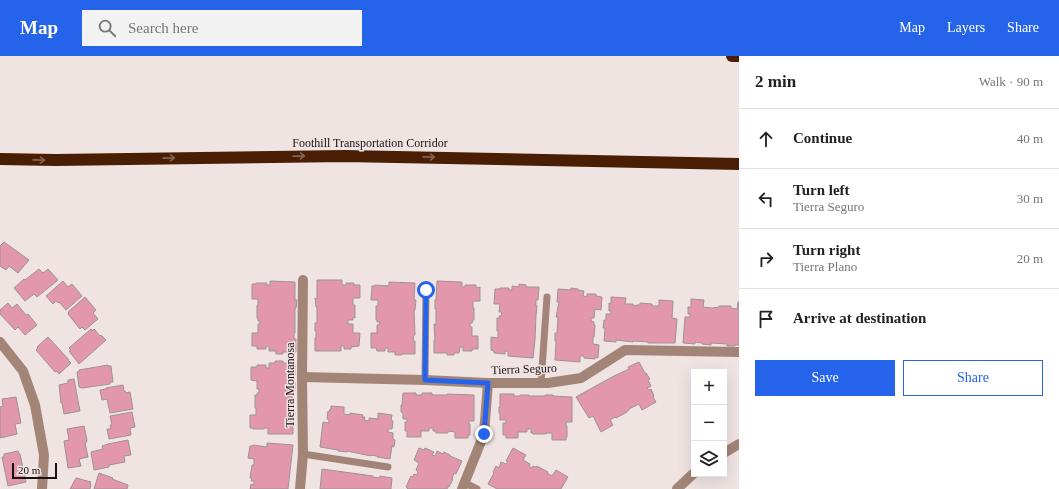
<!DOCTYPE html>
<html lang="en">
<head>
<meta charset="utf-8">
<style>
	:root { --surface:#fff; --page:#f2f2f2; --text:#222; --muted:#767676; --line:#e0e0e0; --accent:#2563eb }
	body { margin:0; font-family:"Times New Roman",serif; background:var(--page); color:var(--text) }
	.controls { position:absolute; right:12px; bottom:12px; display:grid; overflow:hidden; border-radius:0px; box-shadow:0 4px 16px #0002 }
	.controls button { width:36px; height:36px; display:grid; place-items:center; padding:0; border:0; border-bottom:1px solid var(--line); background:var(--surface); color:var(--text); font:20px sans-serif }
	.scale { position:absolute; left:12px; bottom:10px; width:45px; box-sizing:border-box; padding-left:4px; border:2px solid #171312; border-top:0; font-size:11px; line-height:14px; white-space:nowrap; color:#171312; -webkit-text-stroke:3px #f0e4e3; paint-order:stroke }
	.stop { position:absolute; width:12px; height:12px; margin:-9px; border:3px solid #2563eb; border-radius:50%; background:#fff }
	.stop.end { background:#2563eb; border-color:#fff; box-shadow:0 1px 4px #0008 }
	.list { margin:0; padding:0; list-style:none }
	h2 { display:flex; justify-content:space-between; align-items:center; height:52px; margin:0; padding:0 16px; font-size:17px }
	h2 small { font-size:13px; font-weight:400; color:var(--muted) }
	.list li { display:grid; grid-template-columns:26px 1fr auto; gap:12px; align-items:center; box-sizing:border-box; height:60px; padding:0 16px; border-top:1px solid var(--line) }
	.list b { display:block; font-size:15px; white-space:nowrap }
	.list p { margin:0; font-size:13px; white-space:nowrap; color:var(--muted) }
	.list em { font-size:13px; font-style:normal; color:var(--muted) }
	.actions { display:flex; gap:8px; padding:12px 16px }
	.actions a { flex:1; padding:9px 0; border:1px solid var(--accent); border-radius:0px; text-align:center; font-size:14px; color:var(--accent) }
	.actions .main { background:var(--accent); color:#fff }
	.icon { flex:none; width:22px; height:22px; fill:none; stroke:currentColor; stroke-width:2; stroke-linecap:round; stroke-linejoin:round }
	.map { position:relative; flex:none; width:739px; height:433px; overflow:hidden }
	header { display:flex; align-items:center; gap:24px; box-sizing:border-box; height:56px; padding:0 20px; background:var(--accent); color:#fff }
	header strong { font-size:19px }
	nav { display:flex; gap:22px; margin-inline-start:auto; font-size:14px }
	.search { width:280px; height:36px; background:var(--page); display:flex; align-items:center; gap:10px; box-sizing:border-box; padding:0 14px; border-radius:0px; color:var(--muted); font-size:15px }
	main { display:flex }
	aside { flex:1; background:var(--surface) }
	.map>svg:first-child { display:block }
	.building { fill:#e297ac; stroke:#9d9295 }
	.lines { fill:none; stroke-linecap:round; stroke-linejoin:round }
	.lane { stroke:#a38577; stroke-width:7 }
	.street { stroke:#a38577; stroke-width:10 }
	.highway { stroke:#491e05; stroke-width:12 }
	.oneway { stroke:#836353 }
	.route { stroke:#2563eb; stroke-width:5 }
	.labels { text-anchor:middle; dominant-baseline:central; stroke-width:3; stroke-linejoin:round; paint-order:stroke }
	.street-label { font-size:12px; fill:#171312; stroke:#f0e4e3 }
</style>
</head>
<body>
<header>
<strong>Map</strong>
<div class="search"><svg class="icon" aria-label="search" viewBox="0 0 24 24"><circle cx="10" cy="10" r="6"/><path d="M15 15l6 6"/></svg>Search here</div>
<nav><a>Map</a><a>Layers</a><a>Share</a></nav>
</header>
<main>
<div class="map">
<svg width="739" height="433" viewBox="0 0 739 433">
	<rect width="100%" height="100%" fill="#f0e4e3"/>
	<g class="building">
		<polygon points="4,186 29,204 18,217 9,210 6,214 0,210 0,190"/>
		<polygon points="39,213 43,217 48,213 58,224 37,241 34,238 25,245 14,232 24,223 25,224"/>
		<polygon points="317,224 342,224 342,229 346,229 346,227 354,227 354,229 360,229 360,242 353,242 353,249 355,249 355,262 353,261 353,264 348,264 348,268 353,268 353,277 360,277 359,290 351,291 351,293 344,293 344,290 341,290 341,295 315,295 315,282 316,282 316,275 315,275 315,267 317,267 317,251 316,251 315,242 317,243"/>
		<polygon points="63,225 68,231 72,228 82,240 66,254 59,246 58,247 56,245 53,248 46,240"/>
		<polygon points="270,225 295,226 295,244 297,244 296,252 295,252 295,277 294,277 294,283 296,283 296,296 283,296 283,298 276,298 276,295 269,295 269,290 266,290 266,293 257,293 257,290 252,290 252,277 258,277 258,268 260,268 260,265 258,265 258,262 257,262 257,249 258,249 258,243 252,243 252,228 256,228 256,227 267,227 266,229 270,229"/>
		<polygon points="437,225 462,226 462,231 465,231 465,229 476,229 476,232 480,231 480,245 473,245 473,252 474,252 474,264 473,264 472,267 470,267 470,271 472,271 472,280 478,280 478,293 472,293 472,295 463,295 463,291 460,291 459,297 454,297 454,299 447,299 447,297 434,297 434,284 435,284 434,268 436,269 436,252 435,253 435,244 436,244"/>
		<polygon points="389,226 415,227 414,244 416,244 415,254 414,254 415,279 414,279 413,285 415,285 415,298 402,298 402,299 395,299 395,296 388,296 388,292 385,292 385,295 377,295 376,292 371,292 371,277 377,277 377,269 379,269 380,266 377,266 377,264 376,264 376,250 378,250 378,244 371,244 372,230 375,230 375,229 389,230"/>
		<polygon points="519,228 526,229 526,231 539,231 538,244 536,244 536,250 537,250 536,259 535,284 533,302 508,300 508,295 505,295 505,298 494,297 494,295 491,294 491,281 498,282 498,275 497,275 497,262 499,263 499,260 501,260 502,256 499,256 500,248 494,248 495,233 500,233 500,232 509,232 509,234 512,234 512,230 519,231"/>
		<polygon points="571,232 578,233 578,234 584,235 583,240 587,241 587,238 596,238 596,240 602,241 601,254 595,253 594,262 591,262 591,265 594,266 594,269 595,269 594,281 593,281 593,288 599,289 598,302 595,301 595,303 584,302 584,300 580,300 580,306 555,304 556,285 555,285 555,277 557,277 558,261 556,261 559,246 557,246 558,233 571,234"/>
		<polygon points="85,241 96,254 93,257 98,263 85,274 82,271 80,273 68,258 69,257 68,256"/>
		<polygon points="611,241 626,242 625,248 633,248 633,249 637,250 637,249 640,249 640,247 652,248 652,250 659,250 659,244 673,245 672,262 677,263 675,287 648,287 648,286 633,285 633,286 616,284 616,286 604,285 605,272 603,272 604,264 606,264 606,258 611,258 611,255 609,255 609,247 611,248"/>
		<polygon points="691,243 704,244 703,251 712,252 719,251 719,250 731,250 731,252 737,253 738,246 739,246 739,289 735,289 735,290 727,290 727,288 711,287 711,289 702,288 702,287 695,286 695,288 683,287 685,261 690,261 690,258 688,258 688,251 691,251"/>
		<polygon points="8,247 12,252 17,248 26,259 28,258 37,269 25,279 18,271 15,274 0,258 0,254"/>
		<polygon points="91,273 92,275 94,273 100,280 101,279 106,284 79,308 69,295 71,294 69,292"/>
		<polygon points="48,281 69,304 68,304 71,307 59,318 57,315 55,316 36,294 38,292 37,291"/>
		<polygon points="275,305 283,305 283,307 295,307 295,320 293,320 293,326 295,326 295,335 293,335 293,350 294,350 295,359 293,359 293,378 268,378 268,372 264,372 264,373 253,373 254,372 250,372 250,359 256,359 256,352 255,352 255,339 257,340 257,337 259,337 259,333 257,333 257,325 251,324 251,311 257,311 257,309 266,309 266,312 269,312 269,307 275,307"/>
		<polygon points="639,306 645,317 646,317 650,323 648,324 651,330 647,332 649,334 651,333 654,340 653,341 656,346 642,354 639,348 629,353 629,354 627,355 627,356 616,362 615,361 610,364 613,369 601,376 593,360 589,362 576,341 601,327 614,320 629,313 628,311"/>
		<polygon points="108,309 108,310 111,310 113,326 110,326 110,328 82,332 79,331 77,316 79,316 79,314"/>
		<polygon points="74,323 80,355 64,358 62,347 61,347 59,329 68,327 68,324"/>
		<polygon points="123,329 124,335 125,335 126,337 130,336 133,353 110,357 107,343 102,344 100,334 106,333 106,332"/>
		<polygon points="403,337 416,337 416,339 422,339 422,337 432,337 432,339 447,339 447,338 474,339 474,365 469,365 469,368 470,368 470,379 468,379 468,382 455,382 455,376 448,375 448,377 436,377 436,375 433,375 433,372 429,372 429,375 421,375 421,381 407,381 407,375 405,375 405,366 407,366 407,363 403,363 403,357 401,356 401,349 402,349"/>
		<polygon points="500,338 514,338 514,340 520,340 520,339 529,339 529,340 545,340 545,339 553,339 553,340 572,341 572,366 566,366 566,370 567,370 567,381 566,381 566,384 552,384 552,377 546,377 546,378 533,378 533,377 531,377 531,373 527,373 527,376 518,376 518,382 506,382 506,379 503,379 503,367 506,367 506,364 500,364 500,358 499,357 499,351 500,351"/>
		<polygon points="16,341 21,367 15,368 17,378 0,382 0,351 3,350 2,343"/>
		<polygon points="331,350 344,351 344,358 350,359 350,357 363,359 362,361 365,361 364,364 369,365 369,362 378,363 378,357 392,359 391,364 393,365 392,373 388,373 388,376 393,377 393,383 395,384 394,391 392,390 390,403 377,401 377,400 371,399 371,400 347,395 347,396 338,395 338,394 320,391 323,366 329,367 329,364 327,363 328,355 329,356 330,353 331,353"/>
		<polygon points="132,356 135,371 130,372 131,379 109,383 107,373 111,373 110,369 112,369 110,360"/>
		<polygon points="84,370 87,384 86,387 85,387 88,401 79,403 81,410 68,412 64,385 69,384 67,373"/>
		<polygon points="128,384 131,399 124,400 125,406 109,409 109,411 94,414 91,396 103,393 102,390 108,388"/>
		<polygon points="267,387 293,389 288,433 250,433 251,428 254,429 254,425 251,425 252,422 250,422 252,409 254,409 254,403 248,402 250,390 252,390 253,389 267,391"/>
		<polygon points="419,392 424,394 425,392 434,396 432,399 435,400 437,395 443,398 444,396 450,399 450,400 462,405 456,418 454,417 452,423 453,423 449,431 448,431 447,433 407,433 408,432 406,431 411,420 413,421 414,418 417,419 418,416 416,414 419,407 414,404"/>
		<polygon points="513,392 526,399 523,404 530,408 529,410 532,412 533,410 536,411 537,410 548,416 547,417 552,420 556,414 568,421 561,433 497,433 488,428 494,417 493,416 496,410 499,412 501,406 506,408 508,406 506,405"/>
		<polygon points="18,395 19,398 20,398 26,426 8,430 2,401 4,401 4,398"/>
		<polygon points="322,413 373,420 373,421 379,422 380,420 392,422 391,433 320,433"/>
		<polygon points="99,417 113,422 112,423 128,429 127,433 94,433"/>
		<polygon points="76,422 91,426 90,428 91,428 90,433 70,433"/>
	</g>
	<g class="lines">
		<g class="lane">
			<polyline points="425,324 426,234"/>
			<polyline points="541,327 547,241"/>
			<polyline points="303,398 388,411"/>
			<polyline points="465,427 477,433"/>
		</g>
		<g class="street">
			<polyline points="0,286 23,315 35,349 44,399 42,433"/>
			<polyline points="302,321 425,324 488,327 548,327 581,322 625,294 739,296"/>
			<polyline points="724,397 739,388"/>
			<polyline points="300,433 303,398 302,321 303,224"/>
			<polyline points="462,433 484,378 488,327"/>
			<polyline points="677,433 694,417"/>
		</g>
		<g class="highway">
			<polyline points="732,0 739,0"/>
			<polyline points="0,103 55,104 345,100 739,108"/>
		</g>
	</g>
	<defs><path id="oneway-shaft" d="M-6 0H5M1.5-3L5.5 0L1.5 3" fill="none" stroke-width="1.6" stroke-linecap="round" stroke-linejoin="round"/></defs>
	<g class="oneway">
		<use href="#oneway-shaft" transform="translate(299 100) rotate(-1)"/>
		<use href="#oneway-shaft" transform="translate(429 101) rotate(1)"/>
		<use href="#oneway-shaft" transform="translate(169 102) rotate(-1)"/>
		<use href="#oneway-shaft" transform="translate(39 104) rotate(1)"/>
	</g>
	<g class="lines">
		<polyline class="route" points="426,234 425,324 488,327 484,378"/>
	</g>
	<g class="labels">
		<g class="street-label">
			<text x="370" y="87">Foothill Transportation Corridor</text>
			<text transform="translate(524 313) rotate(-2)">Tierra Seguro</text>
			<text transform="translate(290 329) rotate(-90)">Tierra Montanosa</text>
		</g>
	</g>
</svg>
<div class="controls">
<button>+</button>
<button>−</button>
<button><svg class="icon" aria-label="layers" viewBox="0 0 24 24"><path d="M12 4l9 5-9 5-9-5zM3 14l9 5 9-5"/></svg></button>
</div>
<div class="scale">20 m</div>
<div class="stop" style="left:426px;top:234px"></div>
<div class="stop end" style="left:484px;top:378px"></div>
</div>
<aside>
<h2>2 min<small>Walk · 90 m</small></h2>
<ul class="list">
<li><svg class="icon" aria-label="ahead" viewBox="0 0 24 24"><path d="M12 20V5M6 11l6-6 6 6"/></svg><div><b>Continue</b></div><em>40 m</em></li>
<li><svg class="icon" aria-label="left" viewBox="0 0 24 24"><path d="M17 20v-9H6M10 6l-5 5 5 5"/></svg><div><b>Turn left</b><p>Tierra Seguro</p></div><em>30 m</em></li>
<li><svg class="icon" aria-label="right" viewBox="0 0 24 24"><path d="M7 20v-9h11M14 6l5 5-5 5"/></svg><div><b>Turn right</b><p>Tierra Plano</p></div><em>20 m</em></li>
<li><svg class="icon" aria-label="arrive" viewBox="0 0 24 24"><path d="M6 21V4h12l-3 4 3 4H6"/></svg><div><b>Arrive at destination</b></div></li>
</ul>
<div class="actions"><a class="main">Save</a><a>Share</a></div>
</aside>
</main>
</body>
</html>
